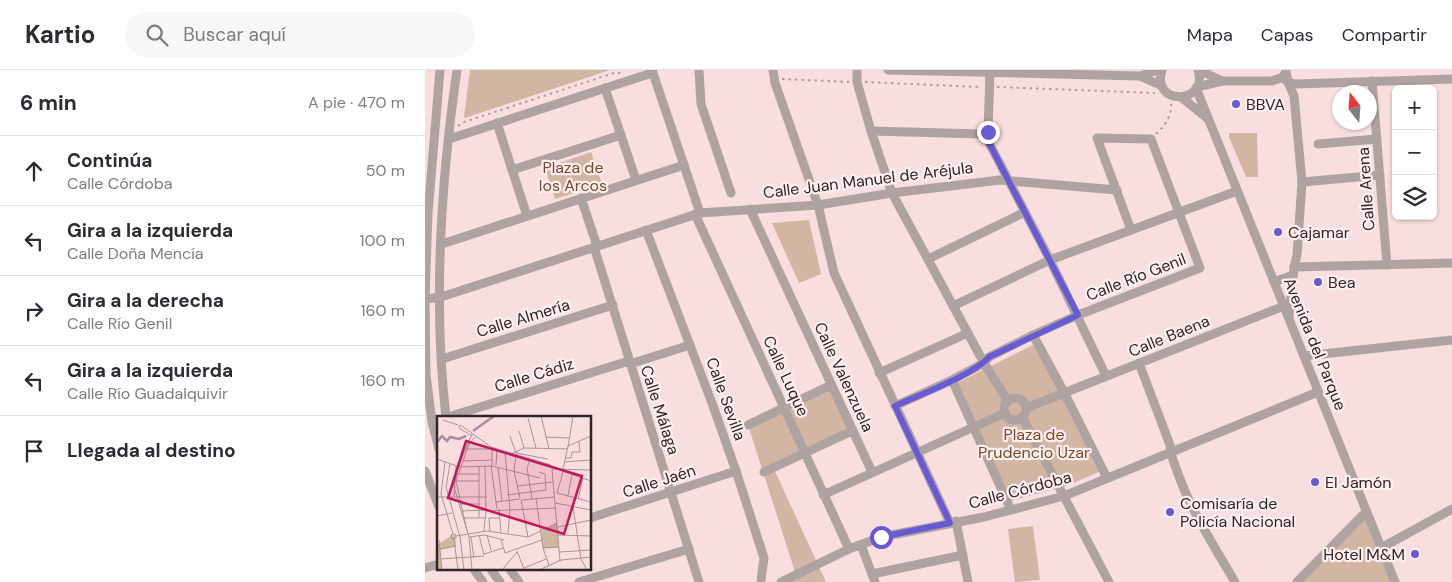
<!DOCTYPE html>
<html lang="es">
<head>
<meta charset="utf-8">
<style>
	:root { --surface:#fff; --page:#f7f7f7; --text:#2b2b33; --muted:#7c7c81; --line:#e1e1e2 }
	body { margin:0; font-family:"DM Sans",sans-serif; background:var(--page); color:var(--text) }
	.controls { position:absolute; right:15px; top:15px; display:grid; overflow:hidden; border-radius:8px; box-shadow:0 1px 4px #0004 }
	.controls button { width:45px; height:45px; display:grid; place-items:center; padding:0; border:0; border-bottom:1px solid var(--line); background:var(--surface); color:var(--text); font:25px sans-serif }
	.compass { position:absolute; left:907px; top:15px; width:45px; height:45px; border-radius:50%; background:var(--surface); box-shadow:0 1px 4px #0004; rotate:343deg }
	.stop { position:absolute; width:15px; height:15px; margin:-11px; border:4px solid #675ad4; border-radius:50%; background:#fff }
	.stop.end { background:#675ad4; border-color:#fff; box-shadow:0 1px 5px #0008 }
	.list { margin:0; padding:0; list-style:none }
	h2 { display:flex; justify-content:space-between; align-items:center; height:65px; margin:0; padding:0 20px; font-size:21px }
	h2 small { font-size:16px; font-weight:400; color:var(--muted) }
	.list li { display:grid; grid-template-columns:32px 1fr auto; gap:15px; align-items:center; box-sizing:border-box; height:70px; padding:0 20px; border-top:1px solid var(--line) }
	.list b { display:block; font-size:19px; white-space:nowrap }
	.list p { margin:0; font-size:16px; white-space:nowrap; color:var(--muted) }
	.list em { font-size:16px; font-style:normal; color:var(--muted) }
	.icon { flex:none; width:28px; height:28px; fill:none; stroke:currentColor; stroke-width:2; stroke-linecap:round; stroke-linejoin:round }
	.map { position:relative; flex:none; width:1027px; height:512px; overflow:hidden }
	header { display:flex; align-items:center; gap:30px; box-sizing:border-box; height:70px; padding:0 25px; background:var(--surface); border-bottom:1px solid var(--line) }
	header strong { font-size:24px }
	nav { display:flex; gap:28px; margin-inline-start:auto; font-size:18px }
	.search { width:350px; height:45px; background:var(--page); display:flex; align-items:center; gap:12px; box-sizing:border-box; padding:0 18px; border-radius:28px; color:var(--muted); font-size:19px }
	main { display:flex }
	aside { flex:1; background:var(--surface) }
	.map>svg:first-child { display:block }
	.green { fill:#d2b5a3 }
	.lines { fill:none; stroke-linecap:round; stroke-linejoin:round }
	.path { stroke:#b29d9e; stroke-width:2; stroke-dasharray:2.5 4; stroke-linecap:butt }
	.minor { stroke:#aea3a0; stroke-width:9 }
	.route { stroke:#675ad4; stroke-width:6 }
	.poi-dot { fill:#675ad4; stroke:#ffefef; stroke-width:2 }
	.labels { text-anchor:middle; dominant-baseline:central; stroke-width:4.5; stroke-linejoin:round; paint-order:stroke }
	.poi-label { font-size:16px; fill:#302627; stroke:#ffefef; text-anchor:start }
	.park-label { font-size:16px; fill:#794826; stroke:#ffefef }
	.street-label { font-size:16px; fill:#302627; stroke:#ffefef }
	.inset-river { fill:none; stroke:#ae8ba2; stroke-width:2.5 }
	.inset-road { fill:none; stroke:#a99495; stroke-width:1 }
	.view { fill:#c2185b; fill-opacity:0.15; stroke:#c2185b; stroke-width:2.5 }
	.inset-edge { fill:none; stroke:#302627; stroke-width:2.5 }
</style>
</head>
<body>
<header>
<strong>Kartio</strong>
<div class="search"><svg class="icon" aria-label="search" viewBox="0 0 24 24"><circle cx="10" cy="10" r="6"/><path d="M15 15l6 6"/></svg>Buscar aquí</div>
<nav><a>Mapa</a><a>Capas</a><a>Compartir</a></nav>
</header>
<main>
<aside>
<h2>6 min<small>A pie · 470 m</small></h2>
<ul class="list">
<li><svg class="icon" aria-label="ahead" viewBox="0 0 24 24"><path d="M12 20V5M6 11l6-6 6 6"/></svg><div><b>Continúa</b><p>Calle Córdoba</p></div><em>50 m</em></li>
<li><svg class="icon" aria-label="left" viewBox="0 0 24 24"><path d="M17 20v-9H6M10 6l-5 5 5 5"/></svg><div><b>Gira a la izquierda</b><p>Calle Doña Mencía</p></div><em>100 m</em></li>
<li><svg class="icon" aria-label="right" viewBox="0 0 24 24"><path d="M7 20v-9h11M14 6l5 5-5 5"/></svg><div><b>Gira a la derecha</b><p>Calle Río Genil</p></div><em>160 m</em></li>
<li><svg class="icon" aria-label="left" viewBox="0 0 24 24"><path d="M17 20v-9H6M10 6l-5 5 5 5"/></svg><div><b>Gira a la izquierda</b><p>Calle Río Guadalquivir</p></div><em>160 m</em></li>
<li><svg class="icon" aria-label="arrive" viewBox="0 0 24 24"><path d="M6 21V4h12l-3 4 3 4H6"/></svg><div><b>Llegada al destino</b></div></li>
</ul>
</aside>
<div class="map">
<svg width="1027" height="512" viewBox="0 0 1027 512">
	<rect width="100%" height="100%" fill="#f9dedf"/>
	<g class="green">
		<polygon points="45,0 213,0 185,0 40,48 39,47"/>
		<polygon points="804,63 832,63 833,107 821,107 804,67"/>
		<polygon points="166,82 177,114 130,129 120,98"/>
		<polygon points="384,150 396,204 374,213 347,153"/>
		<polygon points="610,274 676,401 644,415 586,431 532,313"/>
		<polygon points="406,315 427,361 348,397 401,512 356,512 371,505 323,355"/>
		<polygon points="941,442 970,512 872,512"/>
		<polygon points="608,456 615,510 590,512 583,459"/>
	</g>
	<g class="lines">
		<g class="path">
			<polyline points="357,9 425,12"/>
			<polyline points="440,12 557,17"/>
			<polyline points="572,17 730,23"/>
			<polyline points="33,56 39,52 189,3 199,3"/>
			<path d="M731,64c9,-8 16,-19 15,-30"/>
		</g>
		<g class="minor">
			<polyline points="227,0 275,143"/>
			<polyline points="274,0 276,34 306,123"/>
			<polyline points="348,0 350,13 393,135 409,203 525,453"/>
			<polyline points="432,0 432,12 446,61 467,123 559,293 583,331"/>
			<polyline points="463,0 715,6 733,0"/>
			<path d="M737,0c-12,36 47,35 36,0"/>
			<polyline points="774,0 797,11"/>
			<polyline points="861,1 863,12 869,26 877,112 872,185 869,197 864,246"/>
			<polyline points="565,2 563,62 561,67 625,190 681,306"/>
			<polyline points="715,6 737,16"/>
			<polyline points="859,9 863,12 870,14 1027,9"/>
			<polyline points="947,11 962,195"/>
			<polyline points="772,17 797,11 847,11 858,7 860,3"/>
			<polyline points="180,18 211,110"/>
			<polyline points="771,18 970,512"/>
			<polyline points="756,27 782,48"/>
			<polyline points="72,53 102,146"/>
			<polyline points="446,61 557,64 561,67"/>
			<polyline points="24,69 227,3"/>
			<polyline points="893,74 952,69"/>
			<polyline points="87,100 196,65"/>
			<polyline points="877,112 955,105"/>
			<polyline points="156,128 172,176"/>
			<polyline points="325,139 447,402"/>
			<polyline points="270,144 424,479"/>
			<polyline points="221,160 287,333 311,401 339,488 336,510"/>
			<polyline points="17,174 259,95"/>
			<polyline points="169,177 274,512"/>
			<polyline points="503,189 600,142"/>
			<polyline points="869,197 1027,193"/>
			<polyline points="849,212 868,205"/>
			<polyline points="0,229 16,227 275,143 393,135 467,123 575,110 692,120"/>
			<polyline points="528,236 625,190 812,121"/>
			<polyline points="608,265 640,324 682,408"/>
			<polyline points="879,286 1027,270"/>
			<polyline points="17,289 188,235"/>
			<path d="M714,293l31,82c0,9 4,17 7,26 14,40 37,75 58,111"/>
			<polyline points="205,294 265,275"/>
			<polyline points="454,303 543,263"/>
			<polyline points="527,310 586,440"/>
			<circle cx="590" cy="339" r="11"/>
			<polyline points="470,336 527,310 559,293 564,287 608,265 653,245 775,198 726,69 672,68 706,160"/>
			<polyline points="601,338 859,236"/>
			<path d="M21,347c-13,-112 -5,-236 11,-347"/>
			<polyline points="23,347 204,291"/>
			<polyline points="597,347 684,512"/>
			<polyline points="323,355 406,315"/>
			<polyline points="14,379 7,352 1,305 0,229 3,143 15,0"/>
			<polyline points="0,401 14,437"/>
			<polyline points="339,402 427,361"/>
			<polyline points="398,425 580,343"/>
			<polyline points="165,448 311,401"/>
			<polyline points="531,451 543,512"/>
			<polyline points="436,475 450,512"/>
			<polyline points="956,478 1027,439"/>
			<polyline points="0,498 14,494"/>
			<polyline points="48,498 58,512"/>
			<polyline points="65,498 75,512"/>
			<polyline points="84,498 94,512"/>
			<polyline points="447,504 538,485"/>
			<polyline points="154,512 264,479"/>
			<polyline points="356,512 424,479 456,467 559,447 639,426 893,322"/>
			<polyline points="872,512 941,442"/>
		</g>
	</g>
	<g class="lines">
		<path class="route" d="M456,467l69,-14 -55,-117c24,-11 78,-31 94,-49l89,-42 -92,-178 2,-5"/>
	</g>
	<g class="poi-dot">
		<circle cx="811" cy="34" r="5"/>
		<circle cx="853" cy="162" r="5"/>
		<circle cx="893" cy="212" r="5"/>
		<circle cx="890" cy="412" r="5"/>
		<circle cx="745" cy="442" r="5"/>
		<circle cx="990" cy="484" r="5"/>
	</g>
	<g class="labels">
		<g class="poi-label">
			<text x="821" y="34">BBVA</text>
			<text x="863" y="162">Cajamar</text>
			<text x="903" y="212">Bea</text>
			<text x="900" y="412">El Jamón</text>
			<text x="755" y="433">Comisaría de<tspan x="755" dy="18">Policía Nacional</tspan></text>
			<text x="980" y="484" text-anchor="end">Hotel M&amp;M</text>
		</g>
		<g class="park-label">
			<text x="148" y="97">Plaza de<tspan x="148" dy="18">los Arcos</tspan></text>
			<text x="609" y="364">Plaza de<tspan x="609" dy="18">Prudencio Uzar</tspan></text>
		</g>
		<g class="street-label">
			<text transform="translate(443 110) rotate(-7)">Calle Juan Manuel de Aréjula</text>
			<text transform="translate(941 119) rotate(-94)">Calle Arena</text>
			<text transform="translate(711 207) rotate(-21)">Calle Río Genil</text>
			<text transform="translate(98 248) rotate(-17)">Calle Almería</text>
			<text transform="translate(744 266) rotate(-22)">Calle Baena</text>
			<text transform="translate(890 274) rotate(68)">Avenida del Parque</text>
			<text transform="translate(109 305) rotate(-17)">Calle Cádiz</text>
			<text transform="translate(361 306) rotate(65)">Calle Luque</text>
			<text transform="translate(419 307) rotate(65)">Calle Valenzuela</text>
			<text transform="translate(301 329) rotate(70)">Calle Sevilla</text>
			<text transform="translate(235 340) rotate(72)">Calle Málaga</text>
			<text transform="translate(234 411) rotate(-18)">Calle Jaén</text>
			<text transform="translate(595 420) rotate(-15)">Calle Córdoba</text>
		</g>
	</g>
	<g transform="translate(12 346)">
		<rect width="154" height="154" fill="#f9dedf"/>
		<path d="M120,107l2,24 -16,1 -2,-16zM15,119l3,1 1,10 -16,4 2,20h-5v-25z" fill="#d2b5a3"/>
		<path class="inset-river" d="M36,15l21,-15M0,26l5,-6 5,5 3,-4 9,2 7,-3"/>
		<path class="inset-road" d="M104,0l8,33M91,2l8,30M6,4l15,5M23,9l12,8v3l-13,-8zM82,15l5,17M36,18l18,13 60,18M34,20l-13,31 -4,20 15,50 3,33M73,20l6,17 32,6M109,21l23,1M131,31l5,-31M55,32v18M29,33h26M68,36l5,58M74,38l13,-6 43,1M79,38l-2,17 6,27M128,42h6l1,-6h8l-1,-10M0,43l23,8 32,-1 48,12M93,44l-3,8 5,31M25,45l30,-1M8,46l-4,32 12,40M127,46l27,-2M13,48l-4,23 14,50 4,33M59,49l1,-16M48,50l1,44M54,50l6,43M42,51v51M61,52l4,33M115,53l8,92M115,53l39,1M126,53l5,-23 23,-10M125,55l29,10M21,58h21M18,65h24M80,70l36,-4M120,77l34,9M120,77l6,-21M70,79l39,-5 -1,-16 -6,-2M131,79l4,-20M17,80l2,-30M0,81h50M99,82l7,50 6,17M141,83l5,-21M84,84l7,37M85,84l33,-3M59,86l24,-3M118,87l36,7M23,88h19M136,91l8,52 6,11M62,93l2,24M25,95l23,-1M50,95l68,-3M0,100l15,-3M27,102h21M121,111l33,-7M30,115l-11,-50 13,-37 6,-7M47,115l2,-20M53,115l-1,-13h10M71,117l2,-23M18,118l1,4 -4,1 -1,-4zM42,119l5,20M50,119l4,15M121,119l33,1M19,120l31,-5 41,6M32,121l15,-2 20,5M34,121l3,21M91,121l29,-14M17,123l4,31M64,123l4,14 37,-13M2,124l3,30M106,132l16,-1M3,133l16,-3M80,135l7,18M123,136l31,-2M47,138l19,-6M4,143l43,-3M87,152l22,-9M65,154l15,-18M102,154l22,-10 30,-3"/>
		<path class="view" d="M29,25l116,35 -18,58 -116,-36z"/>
		<rect width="154" height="154" class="inset-edge"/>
	</g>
</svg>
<div class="controls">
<button>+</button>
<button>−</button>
<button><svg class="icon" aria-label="layers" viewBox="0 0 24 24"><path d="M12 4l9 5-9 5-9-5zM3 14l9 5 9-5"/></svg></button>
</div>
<svg class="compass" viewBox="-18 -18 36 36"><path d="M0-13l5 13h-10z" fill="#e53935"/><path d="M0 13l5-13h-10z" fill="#7c7c81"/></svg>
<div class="stop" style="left:456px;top:467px"></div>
<div class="stop end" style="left:563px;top:62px"></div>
</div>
</main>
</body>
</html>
